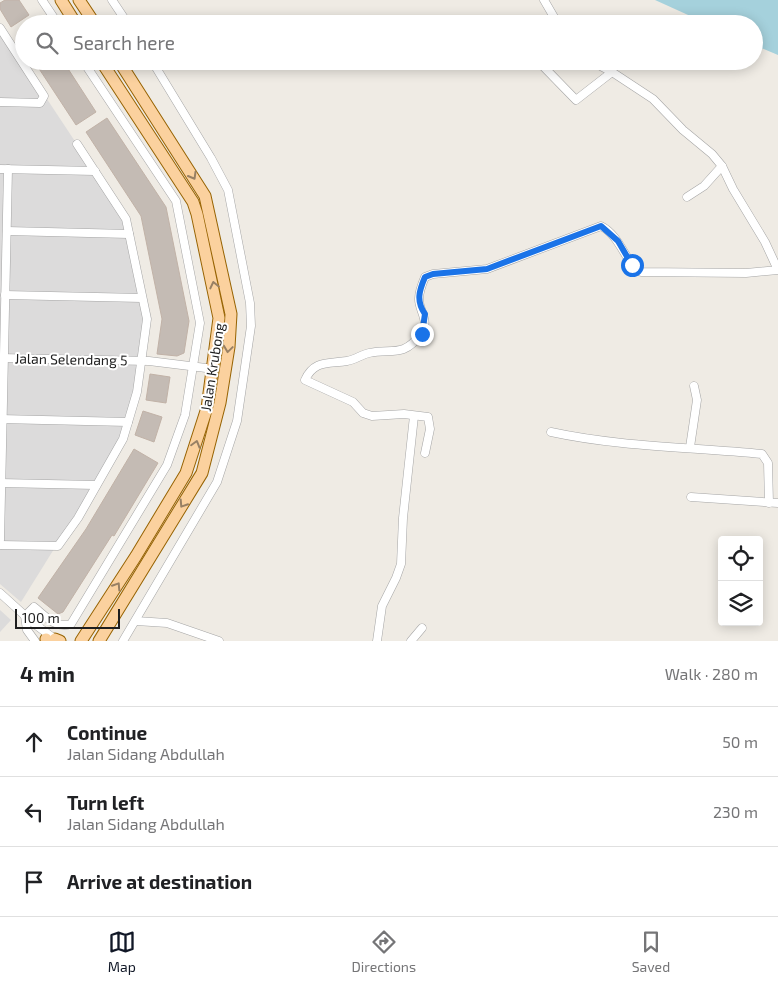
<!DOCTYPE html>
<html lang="en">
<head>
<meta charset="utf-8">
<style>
	:root { --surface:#fff; --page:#f6f6f6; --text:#202124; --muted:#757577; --line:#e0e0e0; --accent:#111827 }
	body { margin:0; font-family:"Exo 2",sans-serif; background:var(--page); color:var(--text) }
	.controls { position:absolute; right:15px; bottom:15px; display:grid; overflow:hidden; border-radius:5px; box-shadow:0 2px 12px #0003 }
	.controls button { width:45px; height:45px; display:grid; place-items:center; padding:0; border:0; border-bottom:1px solid var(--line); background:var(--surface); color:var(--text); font:25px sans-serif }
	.scale { position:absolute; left:15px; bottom:12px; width:105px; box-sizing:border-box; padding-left:5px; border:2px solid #1e1e1e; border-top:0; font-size:14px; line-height:18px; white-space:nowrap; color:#1e1e1e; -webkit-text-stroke:4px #fff; paint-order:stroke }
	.stop { position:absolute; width:15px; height:15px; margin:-11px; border:4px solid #1a73e8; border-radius:50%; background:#fff }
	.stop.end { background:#1a73e8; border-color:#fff; box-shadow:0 1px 5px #0008 }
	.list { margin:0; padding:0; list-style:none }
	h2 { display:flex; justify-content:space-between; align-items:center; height:65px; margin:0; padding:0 20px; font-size:21px }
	h2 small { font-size:16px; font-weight:400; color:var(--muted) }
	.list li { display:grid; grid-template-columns:32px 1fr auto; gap:15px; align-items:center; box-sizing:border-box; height:70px; padding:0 20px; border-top:1px solid var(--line) }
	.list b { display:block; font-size:19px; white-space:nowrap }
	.list p { margin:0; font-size:16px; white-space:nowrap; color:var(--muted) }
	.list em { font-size:16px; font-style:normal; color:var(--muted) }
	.icon { flex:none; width:28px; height:28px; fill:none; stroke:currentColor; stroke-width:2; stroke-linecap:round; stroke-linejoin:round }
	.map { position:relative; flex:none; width:778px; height:641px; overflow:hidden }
	.search { position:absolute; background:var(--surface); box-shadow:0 2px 12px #0003; left:15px; right:15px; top:15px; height:55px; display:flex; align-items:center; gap:12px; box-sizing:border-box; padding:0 18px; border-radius:28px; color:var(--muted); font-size:19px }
	.sheet { height:275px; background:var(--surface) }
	nav { display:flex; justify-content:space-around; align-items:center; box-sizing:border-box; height:70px; border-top:1px solid var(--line); background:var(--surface); font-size:14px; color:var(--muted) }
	nav a { display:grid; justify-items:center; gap:2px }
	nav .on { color:var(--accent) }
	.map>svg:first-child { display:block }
	.residential { fill:#dcdbdb }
	.water { fill:#a5d1dc }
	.building { fill:#c4bbb4; stroke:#c1b2a7 }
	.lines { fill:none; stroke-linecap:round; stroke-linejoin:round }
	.minor-casing { stroke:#a5a5a5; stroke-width:9 }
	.primary-casing { stroke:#976302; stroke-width:13 }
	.minor { stroke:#fff; stroke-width:8 }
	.primary { stroke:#fbd19e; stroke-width:11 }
	.oneway { stroke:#988064 }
	.route { stroke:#1a73e8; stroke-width:6 }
	.labels { text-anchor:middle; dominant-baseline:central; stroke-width:4; stroke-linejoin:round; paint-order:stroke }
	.street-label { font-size:14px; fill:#1e1e1e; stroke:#fff }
</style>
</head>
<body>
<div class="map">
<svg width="778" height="641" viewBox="0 0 778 641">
	<rect width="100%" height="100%" fill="#efebe4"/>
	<g class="residential">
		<polygon points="0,28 125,217 148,318 140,364 120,443 21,602 0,584"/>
		<polygon points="0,610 11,620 0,632"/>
	</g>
	<polygon class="water" points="655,0 778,0 778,55 754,45 754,24 708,24"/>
	<g class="building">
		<polygon points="5,0 19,0 29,15 11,27 0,9 0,3"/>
		<polygon points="34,61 63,61 96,112 76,125"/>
		<polygon points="107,118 166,207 189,321 184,353 177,356 157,354 162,319 141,216 86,132"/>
		<polygon points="150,374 170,377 166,403 146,400"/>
		<polygon points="143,411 162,417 154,442 135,435"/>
		<polygon points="134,449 158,463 114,536 112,535 63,612 58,614 38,598 86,529"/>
	</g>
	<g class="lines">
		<defs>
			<g id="minor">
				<polyline points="42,0 58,24"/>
				<polyline points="112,0 128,24"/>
				<polyline points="544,0 558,24"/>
				<polyline points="0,28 44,96 40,103 0,102"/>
				<polyline points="538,61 576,100 612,72"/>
				<polyline points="0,169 95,171"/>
				<polyline points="687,197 704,186 722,166"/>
				<polyline points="7,231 129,234"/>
				<polyline points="5,295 142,298"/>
				<polyline points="0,358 149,361 214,369"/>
				<polyline points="0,419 128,422"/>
				<path d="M551,432c69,15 141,15 211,22l6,9 1,40"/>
				<polyline points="690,447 697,400 694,386"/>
				<path d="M425,453l5,-24 -2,-12 -24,-3 -32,2 -9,-3 -10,-11 -48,-22c9,-20 23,-16 42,-19 7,-1 14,-6 22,-8 22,-5 34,5 51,-18 11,-14 -1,-23 -1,-36 0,-8 3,-15 6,-22l8,-3 54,-5 114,-43c20,10 25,39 40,46l105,1 32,-3 -13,-28 -32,-53 -11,-23 -10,-12 -29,-24 -30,-31 -41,-27 -21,-11"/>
				<polyline points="0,483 96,485"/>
				<polyline points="691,497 778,503"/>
				<polyline points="0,540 8,169"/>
				<polyline points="0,545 58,546 78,518 123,439 137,392 147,319 126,219 77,144"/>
				<polyline points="0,593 32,622 56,640"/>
				<polyline points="136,621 167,623 219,641"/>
				<path d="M35,641l-8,-11 -2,-14 9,-9c11,9 22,22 37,17l96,-159 18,-50 15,-92 -24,-122 -93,-140"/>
				<polyline points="123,641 217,482 237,421 251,326 250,303 228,190 211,158 152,61"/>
				<polyline points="377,641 382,606 396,578 401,564 403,518 414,416"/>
				<polyline points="411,641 422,628"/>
			</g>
			<g id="primary">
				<polyline points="61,0 76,24"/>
				<polyline points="79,0 95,24"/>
				<polyline points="46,639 47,641"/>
				<polyline points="55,639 60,641"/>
				<polyline points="81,641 136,556 186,473 207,408 219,318 197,214 193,202 101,61"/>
				<polyline points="99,641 202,473 220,403 229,347 231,314 205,196 119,61"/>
			</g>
		</defs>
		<use href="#minor" class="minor-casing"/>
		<use href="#primary" class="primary-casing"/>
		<use href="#minor" class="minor"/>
		<use href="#primary" class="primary"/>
	</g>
	<defs><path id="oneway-chevron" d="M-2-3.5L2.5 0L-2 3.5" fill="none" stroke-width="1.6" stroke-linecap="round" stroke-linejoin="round" transform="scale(1.25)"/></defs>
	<g class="oneway">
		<use href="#oneway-chevron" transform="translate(193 176) rotate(60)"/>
		<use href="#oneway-chevron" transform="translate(214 285) rotate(-103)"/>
		<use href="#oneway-chevron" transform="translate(228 349) rotate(98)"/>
		<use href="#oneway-chevron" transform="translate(196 444) rotate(-74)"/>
		<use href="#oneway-chevron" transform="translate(183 504) rotate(123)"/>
		<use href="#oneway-chevron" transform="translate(117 586) rotate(-57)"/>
	</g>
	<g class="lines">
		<path class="route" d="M422,334l3,-20c-9,-13 -6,-23 0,-37l8,-3 54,-5 114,-43 17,15 14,24"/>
	</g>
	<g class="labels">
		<g class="street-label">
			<text transform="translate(71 359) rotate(1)">Jalan Selendang 5</text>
			<text transform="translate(212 367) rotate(-81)">Jalan Krubong</text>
		</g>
	</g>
</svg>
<div class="controls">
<button><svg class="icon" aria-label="locate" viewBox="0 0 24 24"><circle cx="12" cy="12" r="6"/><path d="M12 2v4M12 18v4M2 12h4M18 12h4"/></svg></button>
<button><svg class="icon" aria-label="layers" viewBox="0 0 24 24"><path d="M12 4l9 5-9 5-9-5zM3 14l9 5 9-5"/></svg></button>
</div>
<div class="scale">100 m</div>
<div class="stop" style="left:632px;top:265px"></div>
<div class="stop end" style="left:422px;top:334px"></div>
<div class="search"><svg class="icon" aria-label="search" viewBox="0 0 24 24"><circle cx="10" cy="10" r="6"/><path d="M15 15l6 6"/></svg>Search here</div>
</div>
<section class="sheet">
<h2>4 min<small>Walk · 280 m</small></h2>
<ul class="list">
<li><svg class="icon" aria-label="ahead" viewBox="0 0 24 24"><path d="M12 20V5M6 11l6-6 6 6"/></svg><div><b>Continue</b><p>Jalan Sidang Abdullah</p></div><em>50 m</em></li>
<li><svg class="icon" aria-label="left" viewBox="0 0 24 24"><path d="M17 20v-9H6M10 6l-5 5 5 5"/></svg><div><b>Turn left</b><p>Jalan Sidang Abdullah</p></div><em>230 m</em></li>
<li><svg class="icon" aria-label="arrive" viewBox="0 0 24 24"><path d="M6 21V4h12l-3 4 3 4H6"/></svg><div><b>Arrive at destination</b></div></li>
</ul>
</section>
<nav>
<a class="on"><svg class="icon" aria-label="map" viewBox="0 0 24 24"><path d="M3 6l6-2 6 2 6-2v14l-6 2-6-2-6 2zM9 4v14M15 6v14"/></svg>Map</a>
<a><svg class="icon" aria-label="directions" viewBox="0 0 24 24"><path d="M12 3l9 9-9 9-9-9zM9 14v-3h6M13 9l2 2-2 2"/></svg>Directions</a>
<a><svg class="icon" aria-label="saved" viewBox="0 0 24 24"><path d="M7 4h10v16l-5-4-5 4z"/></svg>Saved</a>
</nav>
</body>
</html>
